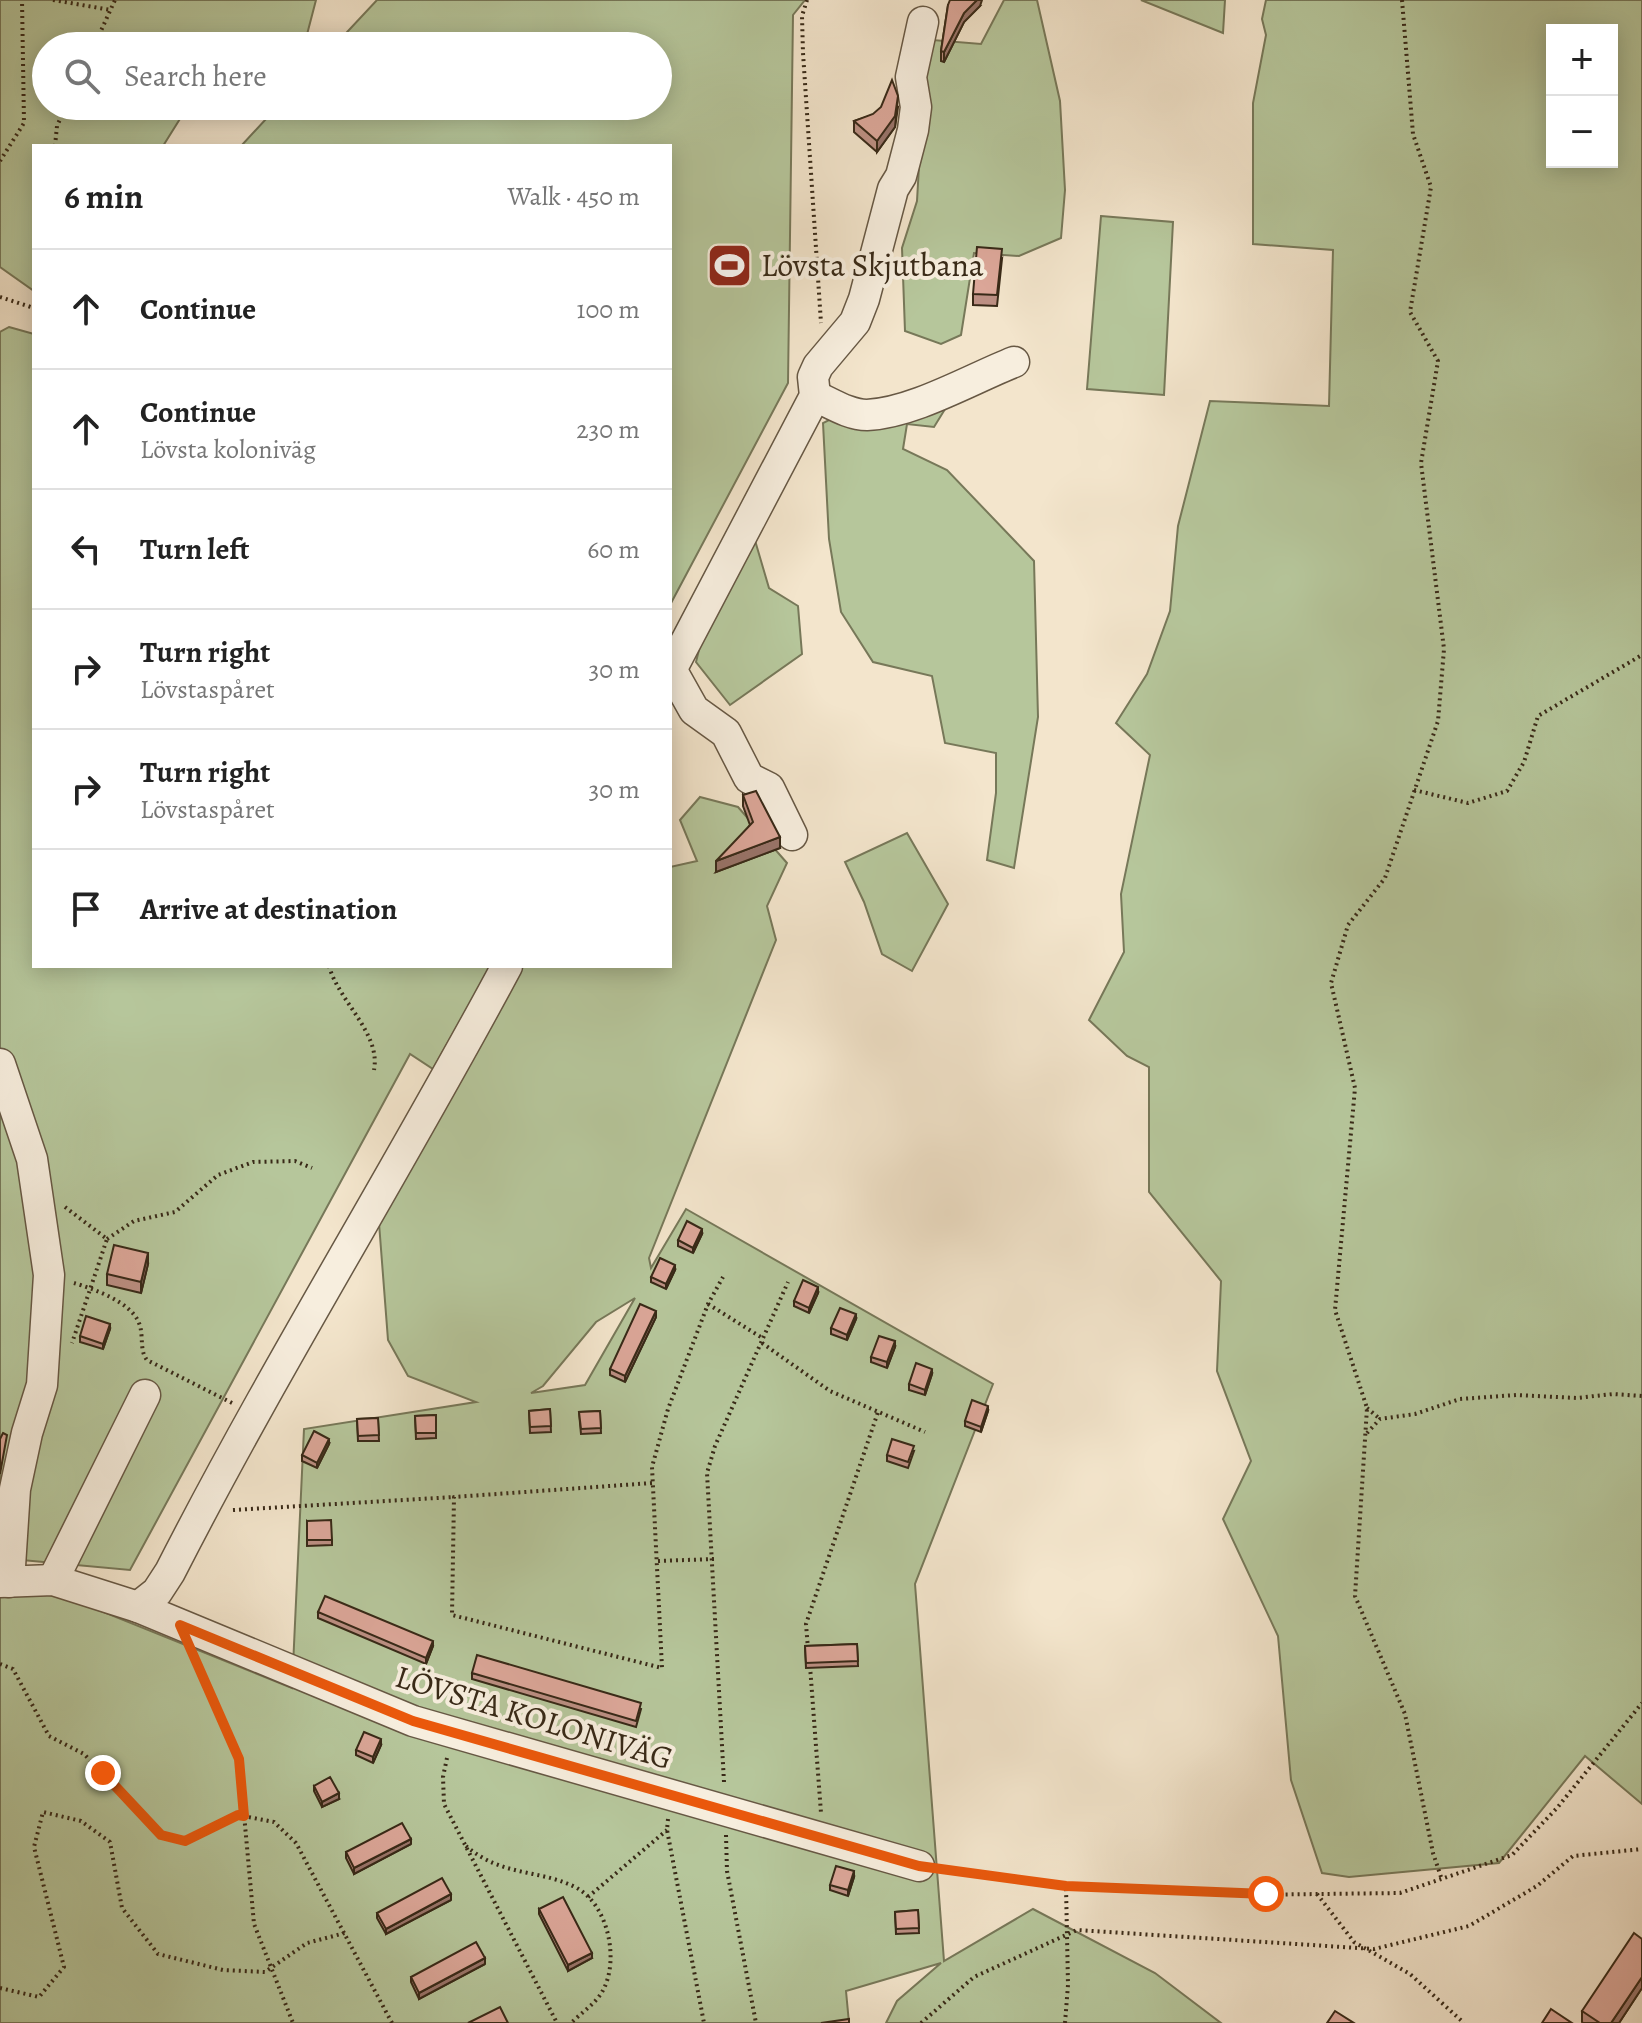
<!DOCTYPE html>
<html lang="en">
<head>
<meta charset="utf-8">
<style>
	:root { --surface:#fff; --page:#f6f6f6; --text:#222; --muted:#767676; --line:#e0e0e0 }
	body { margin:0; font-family:Alegreya,serif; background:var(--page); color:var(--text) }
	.controls { position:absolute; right:24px; top:24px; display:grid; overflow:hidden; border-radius:0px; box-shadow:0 4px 20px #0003 }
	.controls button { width:72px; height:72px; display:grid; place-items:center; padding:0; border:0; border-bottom:2px solid var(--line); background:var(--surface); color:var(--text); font:40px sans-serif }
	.stop { position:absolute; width:24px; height:24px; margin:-18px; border:6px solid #ea580c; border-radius:50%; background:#fff }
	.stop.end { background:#ea580c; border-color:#fff; box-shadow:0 2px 8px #0008 }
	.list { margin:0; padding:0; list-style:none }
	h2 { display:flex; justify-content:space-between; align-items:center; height:104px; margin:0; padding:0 32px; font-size:34px }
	h2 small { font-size:26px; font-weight:400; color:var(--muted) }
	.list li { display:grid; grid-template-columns:52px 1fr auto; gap:24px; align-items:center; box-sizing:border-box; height:120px; padding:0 32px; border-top:2px solid var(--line) }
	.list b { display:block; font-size:30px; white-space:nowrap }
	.list p { margin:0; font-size:26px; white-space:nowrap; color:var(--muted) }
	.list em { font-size:26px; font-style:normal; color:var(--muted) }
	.icon { flex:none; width:44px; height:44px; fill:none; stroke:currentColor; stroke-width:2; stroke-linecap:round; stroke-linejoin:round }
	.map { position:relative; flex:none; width:1642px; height:2023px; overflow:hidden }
	.search { position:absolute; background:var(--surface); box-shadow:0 4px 20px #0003; left:32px; top:32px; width:640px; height:88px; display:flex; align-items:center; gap:20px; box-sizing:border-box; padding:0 28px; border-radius:44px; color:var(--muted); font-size:30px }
	.panel { position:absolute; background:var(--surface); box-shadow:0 4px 20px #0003; left:32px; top:144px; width:640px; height:824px; border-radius:0px }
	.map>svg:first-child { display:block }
	.green { fill:#b6c69b; stroke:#777859; stroke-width:2; fill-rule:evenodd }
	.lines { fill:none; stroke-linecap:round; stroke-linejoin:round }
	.minor-casing { stroke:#675844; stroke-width:33 }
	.path { stroke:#382917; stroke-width:4; stroke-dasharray:2 4; stroke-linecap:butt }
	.minor { stroke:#f7eede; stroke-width:30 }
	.wall { fill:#bc8f83; stroke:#382917; stroke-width:2 }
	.shaded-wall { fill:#99746a; stroke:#382917; stroke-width:2 }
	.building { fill:#dba698; stroke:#382917; stroke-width:2 }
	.route { stroke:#ea580c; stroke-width:10 }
	.labels { text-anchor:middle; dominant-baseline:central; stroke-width:8; stroke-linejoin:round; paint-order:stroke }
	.poi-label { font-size:32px; fill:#382917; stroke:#f7eede; text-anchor:start }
	.street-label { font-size:32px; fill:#382917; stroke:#f7eede }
</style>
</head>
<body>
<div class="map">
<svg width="1642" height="2023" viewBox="0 0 1642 2023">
	<rect width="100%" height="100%" fill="#f3e5cc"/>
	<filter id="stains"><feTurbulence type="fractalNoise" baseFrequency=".0025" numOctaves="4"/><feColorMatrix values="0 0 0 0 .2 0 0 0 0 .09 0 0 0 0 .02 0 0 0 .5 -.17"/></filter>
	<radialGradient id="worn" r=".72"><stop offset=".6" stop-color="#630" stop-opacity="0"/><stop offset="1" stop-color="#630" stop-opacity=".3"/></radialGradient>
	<g class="green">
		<polygon points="0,0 316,0 304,46 46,46 46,106 188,106 163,146 34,146 34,291 0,267"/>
		<polygon points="377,0 805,0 793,15 788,383 670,605 670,146 241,146 278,106 658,106 658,46 334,46"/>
		<polygon points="1004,0 1037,0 1060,101 1065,190 1061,238 1019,256 974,253 961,335 941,344 905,331 902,248 917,201 923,96 933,40 981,44"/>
		<polygon points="1141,0 1225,0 1223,33"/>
		<path d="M1266,0h376v1804l-57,-48 -86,107 -150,14 -27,-4 -31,-93 -13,-144 -55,-117 28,-58 -34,-90 4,-90 -72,-89v-125l-22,-11 -38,-36 35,-68 -3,-58 29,-139 -34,-32 31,-49 23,-63 8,-85 32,-125 119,5 4,-156 -80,-6v-141l13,-68 -4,-16zM1552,30h60v132h-60z"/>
		<polygon points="1101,216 1173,222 1164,395 1087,389"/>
		<polygon points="9,327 34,334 34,966 491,966 433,1069 410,1054 130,1570 0,1558 0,332"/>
		<polygon points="955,393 934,427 907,424 903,449 947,470 1034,561 1038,717 1014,868 987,860 996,793 996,753 945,743 932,676 873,662 841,612 829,539 823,423 857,406"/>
		<polygon points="754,537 769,588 798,606 802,654 730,705 696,662 709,609"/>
		<path d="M700,797l38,10 49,56 -20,43 9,34 -127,318 2,10 35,-59 307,175 -78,200 29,377 89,-52 122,64 66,50h-335l11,-22 44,-38 -95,28 3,32h-849v-428l59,-1 233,94 12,-259 172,-27 -68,-26 -20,-36 -9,-117 134,-257h157v-99l27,-6 -17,-41zM635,1298l-50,87 -54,8 12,-7 53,-64z"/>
		<polygon points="907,833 948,904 912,971 882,954 864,902 845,862"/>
	</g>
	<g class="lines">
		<defs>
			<g id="minor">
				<path d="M815,396c16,7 34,19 52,19 46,-2 104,-36 147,-53"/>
				<polyline points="671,669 694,710 726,733 749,778 769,788 792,835"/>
				<polyline points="670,672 815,396 813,377 818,366 855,322 864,299 893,189 901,176 913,130 916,107 911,77 923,22"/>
				<polyline points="0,1064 32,1159 49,1275 42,1385 27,1433 15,1489 9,1582"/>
				<polyline points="53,1580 145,1395"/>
				<polyline points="0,1582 53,1580 138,1607 413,1721 919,1866"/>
				<path d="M138,1607l19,-15 13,-20c105,-206 228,-402 337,-606"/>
			</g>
		</defs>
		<use href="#minor" class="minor-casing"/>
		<g class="path">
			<polyline points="53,0 111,10"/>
			<polyline points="807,0 802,16 803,53 821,323"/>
			<polyline points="1402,0 1413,134 1431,187 1410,312 1438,361 1421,463 1444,649 1438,721 1385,878 1348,925 1331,983 1355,1088 1335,1310 1367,1408 1355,1596 1405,1714 1433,1853 1441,1877"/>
			<polyline points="94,46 115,0"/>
			<polyline points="55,146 57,126 66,106"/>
			<polyline points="0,161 24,123 22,0"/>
			<polyline points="0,297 34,308"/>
			<polyline points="1414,790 1468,803 1507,791 1524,762 1538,716 1642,655"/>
			<path d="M329,966c10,36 52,67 45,104"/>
			<polyline points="65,1207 107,1239 72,1343"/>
			<polyline points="107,1239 134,1221 175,1212 218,1175 253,1162 295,1161 312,1168"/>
			<path d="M74,1283c20,6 57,19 65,40 5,12 0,27 8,37l87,44"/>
			<polyline points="708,1304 764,1339"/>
			<polyline points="762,1343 830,1391 925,1432"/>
			<polyline points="1367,1408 1380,1419"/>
			<polyline points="1367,1433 1380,1419 1415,1414 1460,1399 1516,1395 1577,1398 1613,1394 1642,1396"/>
			<polyline points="652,1483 454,1497 452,1615 662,1668 652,1467 668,1409 708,1304 723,1277"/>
			<polyline points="233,1510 454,1497"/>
			<polyline points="658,1561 714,1559"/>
			<polyline points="808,1649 806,1624 878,1412"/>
			<polyline points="195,1659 239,1759 254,1924 293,2023"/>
			<polyline points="0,1664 13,1669 49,1736 84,1754 161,1835 185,1841 238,1815 274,1822 296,1843 392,2023"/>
			<polyline points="810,1666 821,1813"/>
			<polyline points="447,1758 443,1777 444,1804 557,2023"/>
			<polyline points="724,1782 707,1473 715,1446 788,1282"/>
			<polyline points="668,1819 667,1830 704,2023"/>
			<polyline points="726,1835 727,1871 756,2023"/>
			<path d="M466,1846c36,31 73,23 109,41 34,17 45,75 27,105 -7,12 -21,21 -31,31"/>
			<polyline points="945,1869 1106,1889 1240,1895 1400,1893 1512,1855 1557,1808 1642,1703"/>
			<polyline points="1317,1894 1354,1942 1410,1974 1464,2023"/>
			<polyline points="588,1897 667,1830"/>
			<polyline points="0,1988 39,1997 64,1967 34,1847 43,1812 81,1821 110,1842 122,1908 158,1954 223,1970 265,1972 307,1943 345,1933"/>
			<polyline points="921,2023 974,1977 1077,1930 1374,1949 1469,1926 1537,1886 1573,1856 1642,1849"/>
			<polyline points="1065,2023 1068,1985 1066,1886"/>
		</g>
		<use href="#minor" class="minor"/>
	</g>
	<g class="wall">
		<polygon points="948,5 980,6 964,22 944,62 941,61 941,51"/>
		<polygon points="898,107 895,127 877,152 854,132 854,121"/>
		<polygon points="1002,259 997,306 973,305 973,294"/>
		<polygon points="743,795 780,848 716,872 750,825 743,806"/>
		<polygon points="702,1234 693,1253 678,1246 678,1240"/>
		<polygon points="148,1264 141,1293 107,1285 107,1274"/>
		<polygon points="675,1270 666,1289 651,1282 651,1277"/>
		<polygon points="818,1293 809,1313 794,1306 794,1301"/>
		<polygon points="656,1317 625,1382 610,1375 610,1369"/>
		<polygon points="856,1319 847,1340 831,1334 831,1328"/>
		<polygon points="110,1329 103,1349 80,1342 80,1336"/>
		<polygon points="895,1347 887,1368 871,1362 871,1357"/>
		<polygon points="932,1374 925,1395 909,1390 909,1384"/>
		<polygon points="550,1409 551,1432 530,1433 529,1411"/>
		<polygon points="600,1411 601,1433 581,1434 579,1412"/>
		<polygon points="988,1411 981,1432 965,1426 965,1421"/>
		<polygon points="436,1415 436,1438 416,1439 415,1416"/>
		<polygon points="378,1418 379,1441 358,1441 357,1419"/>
		<polygon points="329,1444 317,1468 302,1461 302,1455"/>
		<polygon points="914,1451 908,1468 887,1461 887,1455"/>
		<polygon points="307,1521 332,1540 332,1545 307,1546"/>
		<polygon points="318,1612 433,1646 426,1664 318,1618"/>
		<polygon points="857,1644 858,1666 806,1668 805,1646"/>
		<polygon points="472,1673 641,1709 636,1727 472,1679"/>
		<polygon points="381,1745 373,1763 356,1755 356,1750"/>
		<polygon points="314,1786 339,1799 322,1807 314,1791"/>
		<polygon points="411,1844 354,1874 346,1858 346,1852"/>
		<polygon points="854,1877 848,1896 830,1890 830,1885"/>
		<polygon points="451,1900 386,1934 377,1918 377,1913"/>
		<polygon points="539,1909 592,1958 568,1971 539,1914"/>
		<polygon points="918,1910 919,1933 896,1934 895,1912"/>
		<polygon points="485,1964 419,1999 411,1982 411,1977"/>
		<polygon points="1642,1988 1619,2023 1583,2023 1582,2022 1582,2011"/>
	</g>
	<g class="shaded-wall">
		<polygon points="977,0 982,0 980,6 964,22 944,62 944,52 964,13"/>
		<polygon points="898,96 895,127 877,152 877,141"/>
		<polygon points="780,837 780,848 716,872 716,861"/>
		<polygon points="702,1229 702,1234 693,1253 693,1248"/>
		<polygon points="148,1253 148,1264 141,1293 141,1282"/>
		<polygon points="675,1265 675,1270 666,1289 666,1284"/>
		<polygon points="818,1287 818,1293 809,1313 809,1308"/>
		<polygon points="656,1311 656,1317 625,1382 625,1376"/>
		<polygon points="856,1314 856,1319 847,1340 847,1335"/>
		<polygon points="110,1324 110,1329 103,1349 103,1344"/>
		<polygon points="895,1341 895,1347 887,1368 887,1362"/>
		<polygon points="932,1369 932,1374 925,1395 925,1390"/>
		<polygon points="988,1406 988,1411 981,1432 981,1427"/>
		<polygon points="329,1439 329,1444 317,1468 317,1463"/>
		<polygon points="433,1641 433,1646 426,1664 426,1658"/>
		<polygon points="381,1739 381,1745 373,1763 373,1757"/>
		<polygon points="339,1793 339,1799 322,1807 322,1802"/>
		<polygon points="411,1839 411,1844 354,1874 354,1868"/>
		<polygon points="854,1871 854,1877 848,1896 848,1890"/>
		<polygon points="451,1894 451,1900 386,1934 386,1929"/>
		<polygon points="592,1953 592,1958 568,1971 568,1965"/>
		<polygon points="485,1958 485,1964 419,1999 419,1993"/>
		<polygon points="1642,1977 1642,1988 1619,2023 1611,2023"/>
	</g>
	<g class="building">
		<polygon points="950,0 977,0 964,13 944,52 941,51 948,5"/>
		<polygon points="892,80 898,96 895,116 877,141 854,121 873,114 881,107"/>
		<polygon points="977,247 1002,249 997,295 973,294"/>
		<polygon points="756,791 780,837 716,861 753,822 743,795"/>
		<polygon points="687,1221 702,1229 693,1248 678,1240"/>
		<polygon points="114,1245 148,1253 141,1282 107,1274"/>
		<polygon points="660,1258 675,1265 666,1284 651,1277"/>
		<polygon points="803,1280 818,1287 809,1308 794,1301"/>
		<polygon points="640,1304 656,1311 625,1376 610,1369"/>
		<polygon points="840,1308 856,1314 847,1335 831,1328"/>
		<polygon points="86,1316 110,1324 103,1344 80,1336"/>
		<polygon points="879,1336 895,1341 887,1362 871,1357"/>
		<polygon points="916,1363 932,1369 925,1390 909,1384"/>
		<polygon points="972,1400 988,1406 981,1427 965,1421"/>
		<polygon points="550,1409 551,1426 530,1427 529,1411"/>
		<polygon points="600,1411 601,1428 581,1429 579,1412"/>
		<polygon points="436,1415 436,1433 416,1433 415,1416"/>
		<polygon points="378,1418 379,1435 358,1436 357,1419"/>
		<polygon points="314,1431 329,1439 317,1463 302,1455"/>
		<polygon points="3,1433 7,1435 0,1474 0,1439"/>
		<polygon points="892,1439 914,1446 908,1462 887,1455"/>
		<polygon points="331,1520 332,1540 307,1540 307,1521"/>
		<polygon points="325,1596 433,1641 426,1658 318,1612"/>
		<polygon points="857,1644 858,1661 806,1663 805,1646"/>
		<polygon points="477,1655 641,1703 636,1721 472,1673"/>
		<polygon points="364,1732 381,1739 373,1757 356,1750"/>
		<polygon points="330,1777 339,1793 322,1802 314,1786"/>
		<polygon points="402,1823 411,1839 354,1868 346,1852"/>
		<polygon points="836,1866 854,1871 848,1890 830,1885"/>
		<polygon points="442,1878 451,1894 386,1929 377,1913"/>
		<polygon points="563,1897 592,1953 568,1965 539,1909"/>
		<polygon points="918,1910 919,1928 896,1929 895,1912"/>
		<polygon points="1634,1933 1642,1939 1642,1977 1611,2023 1600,2023 1582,2011"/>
		<polygon points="476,1942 485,1958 419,1993 411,1977"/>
		<polygon points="500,2007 508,2023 468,2023"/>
		<polygon points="1551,2009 1572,2023 1542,2023"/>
		<polygon points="1335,2011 1354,2023 1327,2023"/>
		<polygon points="849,2019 849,2023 821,2023"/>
	</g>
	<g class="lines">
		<polyline class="route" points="103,1773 161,1835 185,1841 238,1815 244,1816 239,1759 180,1625 413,1721 919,1866 1066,1886 1266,1894"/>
	</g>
	<defs>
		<symbol id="stadium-square" viewBox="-11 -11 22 22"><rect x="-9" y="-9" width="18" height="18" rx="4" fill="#8f2418" stroke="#f7eede"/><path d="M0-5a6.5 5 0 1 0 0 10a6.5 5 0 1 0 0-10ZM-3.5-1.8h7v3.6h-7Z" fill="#fff"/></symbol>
	</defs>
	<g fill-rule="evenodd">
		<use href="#stadium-square" x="704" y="240" width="51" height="51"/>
	</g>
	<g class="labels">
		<g class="poi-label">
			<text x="761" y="265">Lövsta Skjutbana</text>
		</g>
		<g class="street-label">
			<text transform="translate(534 1717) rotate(17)">LÖVSTA KOLONIVÄG</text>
		</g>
	</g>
	<rect width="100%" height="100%" filter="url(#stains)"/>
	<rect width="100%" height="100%" fill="url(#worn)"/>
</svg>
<div class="controls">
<button>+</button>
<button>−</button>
</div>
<div class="stop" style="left:1266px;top:1894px"></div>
<div class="stop end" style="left:103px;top:1773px"></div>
<div class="search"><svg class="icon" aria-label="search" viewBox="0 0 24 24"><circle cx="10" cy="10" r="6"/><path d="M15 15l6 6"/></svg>Search here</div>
<section class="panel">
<h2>6 min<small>Walk · 450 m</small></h2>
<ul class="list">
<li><svg class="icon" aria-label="ahead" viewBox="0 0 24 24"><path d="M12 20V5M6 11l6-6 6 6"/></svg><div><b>Continue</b></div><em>100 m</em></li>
<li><svg class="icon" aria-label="ahead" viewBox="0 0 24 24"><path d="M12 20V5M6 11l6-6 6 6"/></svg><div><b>Continue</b><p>Lövsta koloniväg</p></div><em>230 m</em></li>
<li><svg class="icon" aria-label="left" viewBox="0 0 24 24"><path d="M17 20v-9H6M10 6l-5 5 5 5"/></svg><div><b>Turn left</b></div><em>60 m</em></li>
<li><svg class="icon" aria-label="right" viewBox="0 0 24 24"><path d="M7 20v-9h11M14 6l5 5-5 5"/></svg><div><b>Turn right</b><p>Lövstaspåret</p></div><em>30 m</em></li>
<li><svg class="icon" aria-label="right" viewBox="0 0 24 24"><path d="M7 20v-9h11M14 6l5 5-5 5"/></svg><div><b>Turn right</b><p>Lövstaspåret</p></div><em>30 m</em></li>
<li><svg class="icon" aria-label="arrive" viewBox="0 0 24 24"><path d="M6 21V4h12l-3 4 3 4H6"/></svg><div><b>Arrive at destination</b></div></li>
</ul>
</section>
</div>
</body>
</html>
